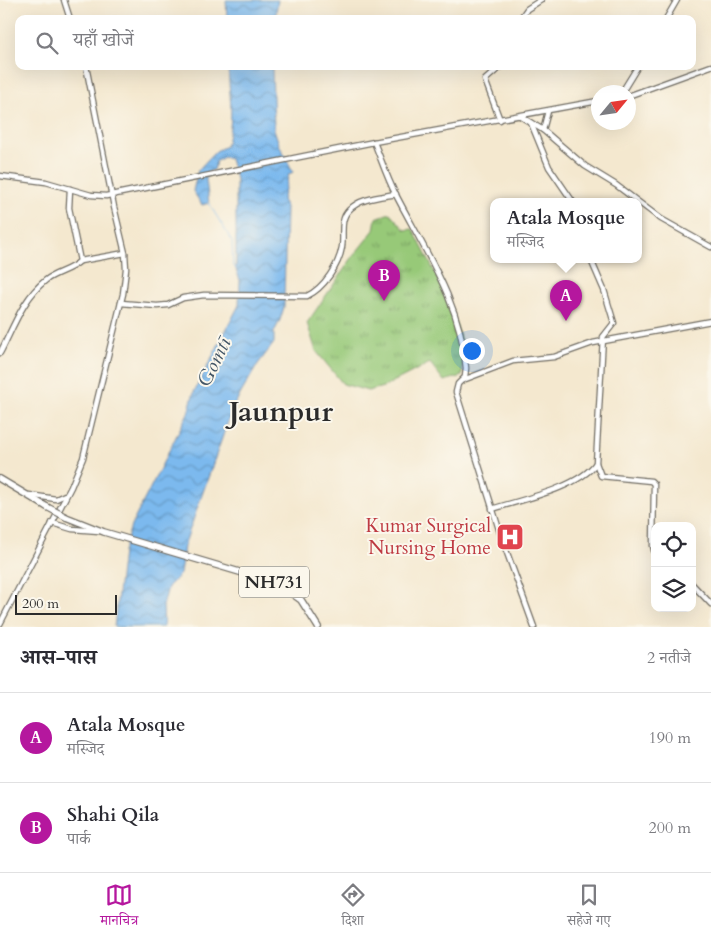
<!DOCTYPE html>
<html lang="hi">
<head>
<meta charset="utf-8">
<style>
	:root { --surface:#fff; --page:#f7f7f7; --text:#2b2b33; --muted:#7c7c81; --line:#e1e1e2; --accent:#b5179e }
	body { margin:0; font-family:Cardo,"Noto Serif Devanagari",serif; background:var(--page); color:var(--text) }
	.controls { position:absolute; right:15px; bottom:15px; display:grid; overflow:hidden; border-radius:10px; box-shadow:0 5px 20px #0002 }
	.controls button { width:45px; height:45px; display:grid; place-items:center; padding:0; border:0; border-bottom:1px solid var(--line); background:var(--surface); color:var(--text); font:25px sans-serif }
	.compass { position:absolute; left:591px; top:85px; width:45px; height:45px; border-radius:50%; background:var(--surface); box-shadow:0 5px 20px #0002; rotate:61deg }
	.scale { position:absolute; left:15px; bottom:12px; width:102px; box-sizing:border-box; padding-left:5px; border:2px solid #2b2b2b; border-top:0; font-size:14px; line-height:18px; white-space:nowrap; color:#2b2b2b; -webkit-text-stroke:4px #fbf7ec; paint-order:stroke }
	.you { position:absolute; left:471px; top:350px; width:18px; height:18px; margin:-12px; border:4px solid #fff; border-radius:50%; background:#1a73e8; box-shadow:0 0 0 8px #1a73e833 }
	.badge { display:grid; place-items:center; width:32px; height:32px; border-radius:50%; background:var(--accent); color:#fff; font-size:16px; font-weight:700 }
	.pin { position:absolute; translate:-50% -41px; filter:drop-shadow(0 1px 2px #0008) }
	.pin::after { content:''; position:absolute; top:26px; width:18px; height:15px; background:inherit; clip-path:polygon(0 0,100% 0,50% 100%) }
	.popup { position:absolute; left:490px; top:198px; width:152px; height:65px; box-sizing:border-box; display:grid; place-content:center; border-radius:10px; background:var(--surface); filter:drop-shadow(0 1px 4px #0005); font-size:16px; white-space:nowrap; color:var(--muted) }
	.popup b { font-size:19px; color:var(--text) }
	.popup::after { content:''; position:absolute; left:50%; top:100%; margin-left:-10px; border:10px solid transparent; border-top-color:var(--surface) }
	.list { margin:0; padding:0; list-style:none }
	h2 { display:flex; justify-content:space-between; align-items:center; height:65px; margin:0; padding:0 20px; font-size:21px }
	h2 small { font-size:16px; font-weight:400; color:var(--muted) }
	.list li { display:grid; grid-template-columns:32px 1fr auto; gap:15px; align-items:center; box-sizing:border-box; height:90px; padding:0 20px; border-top:1px solid var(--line) }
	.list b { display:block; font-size:19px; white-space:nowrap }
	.list p { margin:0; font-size:16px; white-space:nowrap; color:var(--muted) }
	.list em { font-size:16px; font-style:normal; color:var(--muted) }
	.icon { flex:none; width:28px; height:28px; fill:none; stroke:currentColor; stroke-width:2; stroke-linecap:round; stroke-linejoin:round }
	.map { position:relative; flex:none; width:711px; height:627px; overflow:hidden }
	.search { position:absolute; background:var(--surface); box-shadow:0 5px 20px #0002; left:15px; right:15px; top:15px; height:55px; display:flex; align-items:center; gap:12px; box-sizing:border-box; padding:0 18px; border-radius:10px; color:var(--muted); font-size:19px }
	.sheet { height:245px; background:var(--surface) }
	nav { display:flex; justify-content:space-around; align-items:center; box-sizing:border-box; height:70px; border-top:1px solid var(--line); background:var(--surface); font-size:14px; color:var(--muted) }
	nav a { display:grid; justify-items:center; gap:2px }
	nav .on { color:var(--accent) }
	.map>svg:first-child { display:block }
	.park { fill:url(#park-tufts); stroke:#617a52 }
	.water { fill:url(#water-waves); stroke:#53728c }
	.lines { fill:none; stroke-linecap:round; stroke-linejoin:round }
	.stream { stroke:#7bb9ee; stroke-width:1 }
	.secondary-casing { stroke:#716d64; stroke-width:7 }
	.highway-casing { stroke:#716d64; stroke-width:8 }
	.secondary { stroke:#fff; stroke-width:4.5 }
	.highway { stroke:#fff; stroke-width:5.5 }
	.highway-bridge-casing { stroke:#716d64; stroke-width:8; stroke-linecap:butt }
	.highway-bridge { stroke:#fff; stroke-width:5.5 }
	.labels { text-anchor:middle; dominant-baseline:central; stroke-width:4; stroke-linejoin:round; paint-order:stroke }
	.shield { fill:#fbf7ec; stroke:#696865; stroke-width:1 }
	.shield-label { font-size:18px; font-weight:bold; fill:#2b2b2b }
	.health-label { font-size:19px; fill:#be3a42; stroke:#fbf7ec; text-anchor:end }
	.water-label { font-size:20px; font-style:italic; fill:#435666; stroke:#fbf7ec }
	.town-label { font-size:29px; font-weight:bold; fill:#2b2b2b; stroke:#fbf7ec }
</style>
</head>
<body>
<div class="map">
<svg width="711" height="627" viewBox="0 0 711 627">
	<defs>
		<pattern id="park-tufts" width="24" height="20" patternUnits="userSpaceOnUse" patternTransform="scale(1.25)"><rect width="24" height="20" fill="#97c978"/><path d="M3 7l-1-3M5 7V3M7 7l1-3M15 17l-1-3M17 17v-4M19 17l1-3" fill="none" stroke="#7ba363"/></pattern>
		<pattern id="water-waves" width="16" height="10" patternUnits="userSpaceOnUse" patternTransform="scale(1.25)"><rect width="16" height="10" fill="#7bb9ee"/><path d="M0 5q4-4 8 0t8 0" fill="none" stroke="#6597c1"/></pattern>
	</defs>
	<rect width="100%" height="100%" fill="#fbf7ec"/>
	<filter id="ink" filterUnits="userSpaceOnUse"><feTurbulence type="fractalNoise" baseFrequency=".02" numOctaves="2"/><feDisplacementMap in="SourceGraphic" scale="10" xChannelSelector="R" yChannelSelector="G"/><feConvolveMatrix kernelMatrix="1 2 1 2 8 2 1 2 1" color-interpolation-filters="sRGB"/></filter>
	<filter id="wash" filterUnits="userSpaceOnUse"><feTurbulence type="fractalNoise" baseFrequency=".0096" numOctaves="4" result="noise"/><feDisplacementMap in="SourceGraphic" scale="20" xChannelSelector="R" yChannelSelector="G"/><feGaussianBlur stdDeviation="1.12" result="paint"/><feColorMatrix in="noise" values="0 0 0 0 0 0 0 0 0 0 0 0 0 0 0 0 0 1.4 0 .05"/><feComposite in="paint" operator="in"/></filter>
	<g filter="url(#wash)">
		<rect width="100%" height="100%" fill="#f4e8cf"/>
		<path class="park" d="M390,213l15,17 8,-1c19,39 57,103 49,147l-18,5 -14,-18 -47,24 -15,4 -25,-7 -27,-33 -9,-28 47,-68 20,-25 2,-12z"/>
		<g class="water">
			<polygon points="226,0 278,0 275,19 227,19"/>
			<path d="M228,66h44l2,63 5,15 14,28 -4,2 -7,26 4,7 -2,100 -4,13 -6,12v11l-16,21 -25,43 -49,139 -4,28 -12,13 -5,19 1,21h-50l9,-75 8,-26 57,-113 6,-21 45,-87 1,-25 -4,-10v-91l-6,-20 -6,-2 -8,4 -2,9 -6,2 -2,8 3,23 -7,2 -9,-14 5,-21 18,-19 10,-5c9,-30 3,-49 2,-80z"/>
		</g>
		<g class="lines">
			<polyline class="stream" points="208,202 232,241 233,265 237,270"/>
		</g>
	</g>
	<g filter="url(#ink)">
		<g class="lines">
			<defs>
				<g id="secondary">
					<polyline points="64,0 70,19"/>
					<polyline points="520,19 527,9 541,0"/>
					<polyline points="666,19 677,0"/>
					<polyline points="622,92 638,66"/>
					<polyline points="628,96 711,66"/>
					<polyline points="520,116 543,130 585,166 616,185 661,219 711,247"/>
					<polyline points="500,120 485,80 501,66"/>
					<polyline points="531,123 549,167 573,202"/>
					<polyline points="543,130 548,111"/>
					<path d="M374,142c7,17 13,36 22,53 29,56 65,108 70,173l-1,9 -7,7 -2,8 46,147 32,88"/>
					<polyline points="0,176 46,182 91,195 106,196 374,142 598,101"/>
					<polyline points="80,261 125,253"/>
					<path d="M121,303l36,3 11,-1 15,-7 21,-3 103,1c17,-8 32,-31 35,-49 2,-12 -3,-27 7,-37 11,-12 31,-13 47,-16"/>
					<path d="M0,353c13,-25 23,-55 46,-73 10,-8 25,-10 34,-19l-11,-53 1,-19"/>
					<polyline points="463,380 513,361 554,357 593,343 711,321"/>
					<polyline points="596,463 601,476 651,481 654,484 653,546 655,554"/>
					<polyline points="29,495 56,499 65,495"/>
					<path d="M492,509c28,-9 87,-21 104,-46l7,-126 11,-14 -10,-33 -13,-30"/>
					<polyline points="52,523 72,529 99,531"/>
					<polyline points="692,584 711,604"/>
					<polyline points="0,624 71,487 83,458 123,294 126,269 125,253 114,207 86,66"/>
				</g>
				<g id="highway">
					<polyline points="0,479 47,507"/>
					<polyline points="66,517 104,532 277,583 301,600 318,627"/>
				</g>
			</defs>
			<use href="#secondary" class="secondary-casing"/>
			<use href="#highway" class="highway-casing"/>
			<use href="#secondary" class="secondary"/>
			<use href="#highway" class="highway"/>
			<defs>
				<polyline id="highway-bridge" points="47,507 66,517"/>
			</defs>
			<use href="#highway-bridge" class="highway-bridge-casing"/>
			<use href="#highway-bridge" class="highway-bridge"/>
		</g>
	</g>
	<defs>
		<symbol id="hospital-square" viewBox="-11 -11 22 22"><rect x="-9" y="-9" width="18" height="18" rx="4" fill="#e0444e" stroke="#fbf7ec"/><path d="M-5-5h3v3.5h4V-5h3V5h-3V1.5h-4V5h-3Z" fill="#fff"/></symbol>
	</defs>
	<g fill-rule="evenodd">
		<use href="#hospital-square" x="494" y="521" width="32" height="32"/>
	</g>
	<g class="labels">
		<rect class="shield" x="239" y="566.5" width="70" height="31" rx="4"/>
		<g class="shield-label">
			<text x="274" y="582">NH731</text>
		</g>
		<g class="health-label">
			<text x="491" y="526">Kumar Surgical<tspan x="491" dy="22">Nursing Home</tspan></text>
		</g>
		<g class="water-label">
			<text transform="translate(214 362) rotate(-64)">Gomtī</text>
		</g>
		<g class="town-label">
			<text x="281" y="412">Jaunpur</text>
		</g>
	</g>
</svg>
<div class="controls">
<button><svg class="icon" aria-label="locate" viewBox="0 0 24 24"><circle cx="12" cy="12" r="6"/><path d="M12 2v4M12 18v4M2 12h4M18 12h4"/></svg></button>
<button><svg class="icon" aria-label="layers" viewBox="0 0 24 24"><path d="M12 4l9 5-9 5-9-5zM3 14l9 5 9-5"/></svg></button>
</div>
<svg class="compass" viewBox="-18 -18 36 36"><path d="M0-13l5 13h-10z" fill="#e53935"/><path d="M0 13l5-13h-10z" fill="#7c7c81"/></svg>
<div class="scale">200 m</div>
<div class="you"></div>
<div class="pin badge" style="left:566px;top:321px">A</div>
<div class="popup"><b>Atala Mosque</b>मस्जिद</div>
<div class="pin badge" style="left:384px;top:301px">B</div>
<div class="search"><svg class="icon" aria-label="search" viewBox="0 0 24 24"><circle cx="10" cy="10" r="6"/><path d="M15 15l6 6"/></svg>यहाँ खोजें</div>
</div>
<section class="sheet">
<h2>आस-पास<small>2 नतीजे</small></h2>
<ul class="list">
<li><span class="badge">A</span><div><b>Atala Mosque</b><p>मस्जिद</p></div><em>190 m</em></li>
<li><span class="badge">B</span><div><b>Shahi Qila</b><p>पार्क</p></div><em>200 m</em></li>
</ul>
</section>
<nav>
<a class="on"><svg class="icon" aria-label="map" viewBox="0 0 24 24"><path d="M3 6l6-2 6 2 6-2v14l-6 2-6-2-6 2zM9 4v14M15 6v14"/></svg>मानचित्र</a>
<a><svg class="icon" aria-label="directions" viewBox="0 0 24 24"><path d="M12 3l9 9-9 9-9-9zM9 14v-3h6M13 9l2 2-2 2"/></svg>दिशा</a>
<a><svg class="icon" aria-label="saved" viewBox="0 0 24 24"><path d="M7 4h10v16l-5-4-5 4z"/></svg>सहेजे गए</a>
</nav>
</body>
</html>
